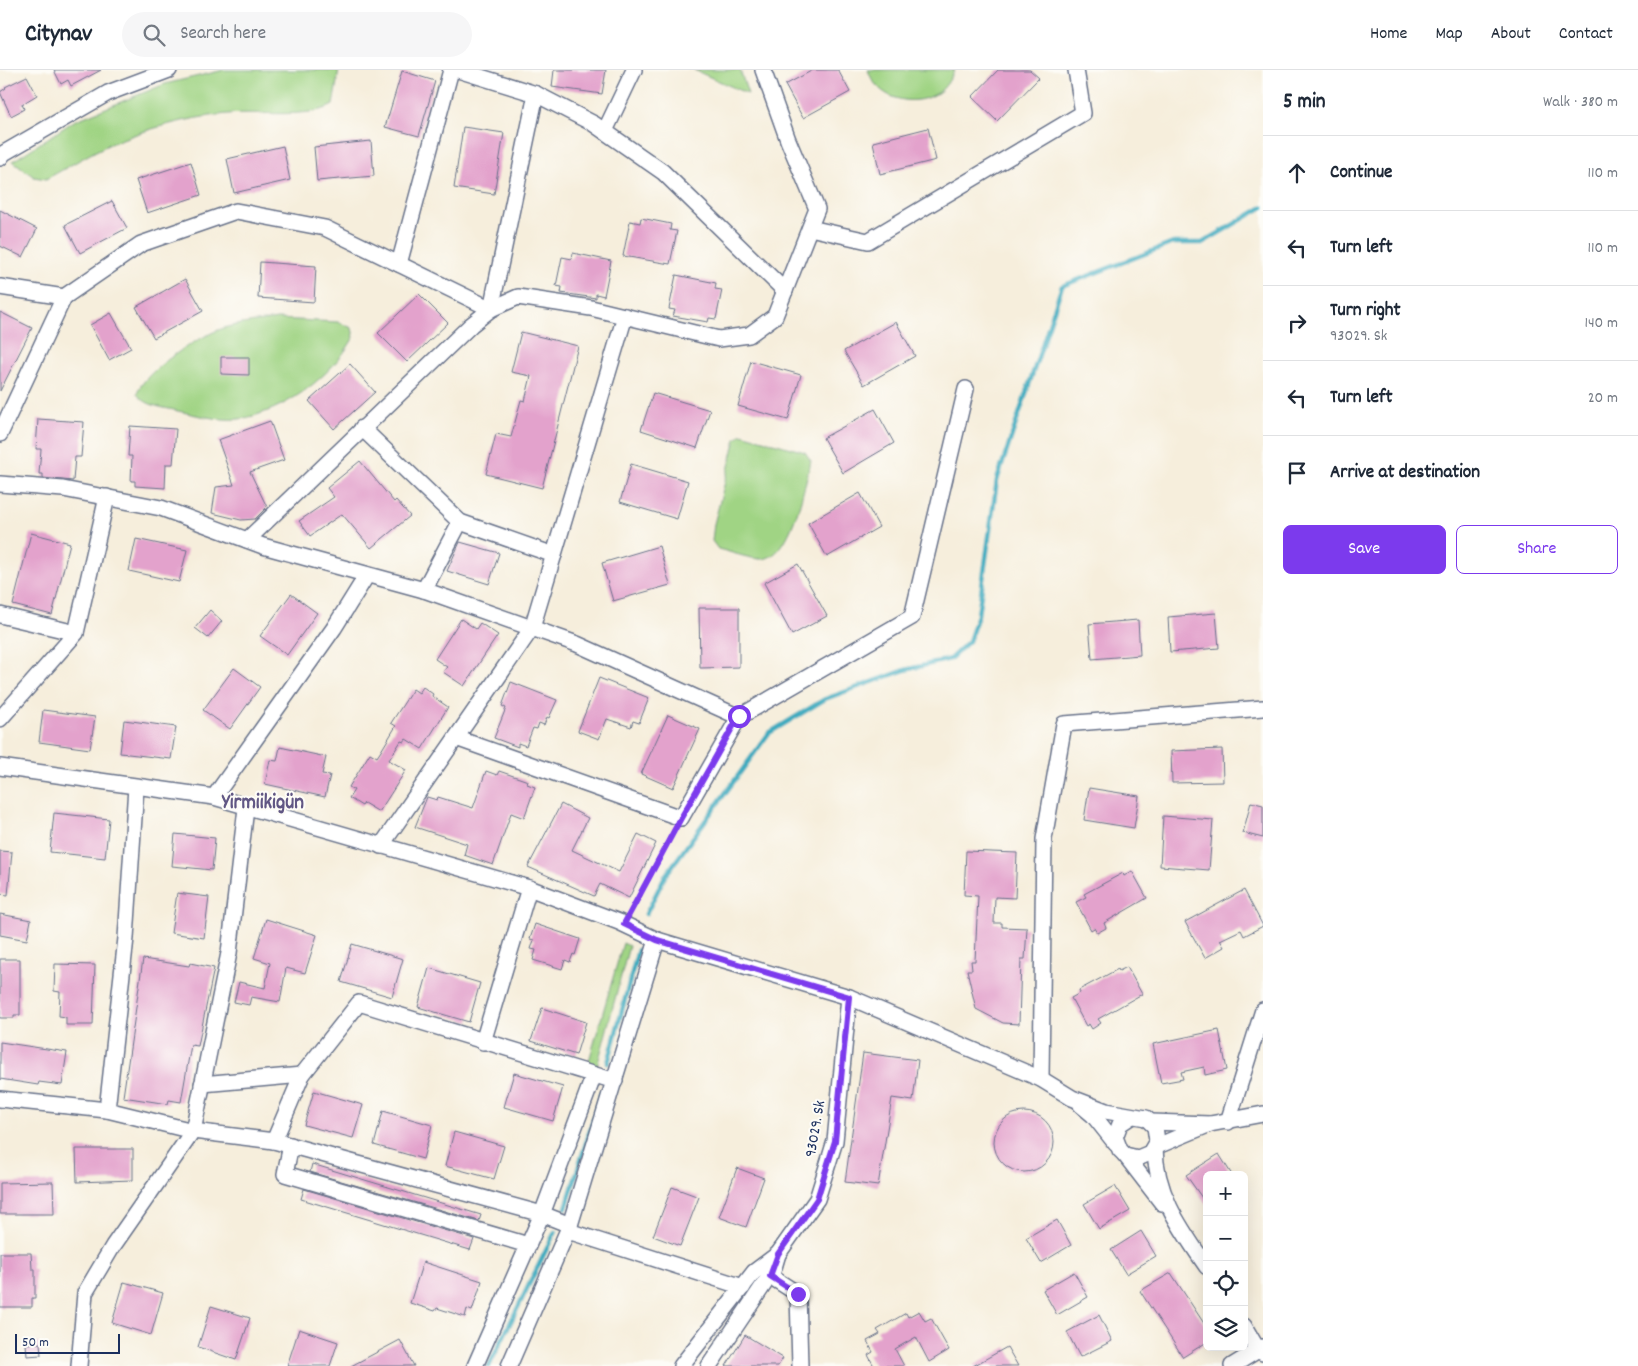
<!DOCTYPE html>
<html lang="en">
<head>
<meta charset="utf-8">
<style>
	:root { --surface:#fff; --page:#f6f6f7; --text:#1f2937; --muted:#747a83; --line:#e0e1e3; --accent:#7c3aed }
	body { margin:0; font-family:Dekko,sans-serif; background:var(--page); color:var(--text) }
	.controls { position:absolute; right:15px; bottom:15px; display:grid; overflow:hidden; border-radius:8px; box-shadow:0 5px 20px #0002 }
	.controls button { width:45px; height:45px; display:grid; place-items:center; padding:0; border:0; border-bottom:1px solid var(--line); background:var(--surface); color:var(--text); font:25px sans-serif }
	.scale { position:absolute; left:15px; bottom:12px; width:105px; box-sizing:border-box; padding-left:5px; border:2px solid #1b2f5e; border-top:0; font-size:14px; line-height:18px; white-space:nowrap; color:#1b2f5e; -webkit-text-stroke:4px #fdfcf7; paint-order:stroke }
	.stop { position:absolute; width:15px; height:15px; margin:-11px; border:4px solid #7c3aed; border-radius:50%; background:#fff }
	.stop.end { background:#7c3aed; border-color:#fff; box-shadow:0 1px 5px #0008 }
	.list { margin:0; padding:0; list-style:none }
	h2 { display:flex; justify-content:space-between; align-items:center; height:65px; margin:0; padding:0 20px; font-size:21px }
	h2 small { font-size:16px; font-weight:400; color:var(--muted) }
	.list li { display:grid; grid-template-columns:32px 1fr auto; gap:15px; align-items:center; box-sizing:border-box; height:75px; padding:0 20px; border-top:1px solid var(--line) }
	.list b { display:block; font-size:19px; white-space:nowrap }
	.list p { margin:0; font-size:16px; white-space:nowrap; color:var(--muted) }
	.list em { font-size:16px; font-style:normal; color:var(--muted) }
	.actions { display:flex; gap:10px; padding:15px 20px }
	.actions a { flex:1; padding:11px 0; border:1px solid var(--accent); border-radius:8px; text-align:center; font-size:18px; color:var(--accent) }
	.actions .main { background:var(--accent); color:#fff }
	.icon { flex:none; width:28px; height:28px; fill:none; stroke:currentColor; stroke-width:2; stroke-linecap:round; stroke-linejoin:round }
	.map { position:relative; flex:none; width:1263px; height:1296px; overflow:hidden }
	header { display:flex; align-items:center; gap:30px; box-sizing:border-box; height:70px; padding:0 25px; background:var(--surface); border-bottom:1px solid var(--line) }
	header strong { font-size:24px }
	nav { display:flex; gap:28px; margin-inline-start:auto; font-size:18px }
	.search { width:350px; height:45px; background:var(--page); display:flex; align-items:center; gap:12px; box-sizing:border-box; padding:0 18px; border-radius:28px; color:var(--muted); font-size:19px }
	main { display:flex }
	aside { flex:1; background:var(--surface) }
	.map>svg:first-child { display:block }
	.green { fill:#a0d484; stroke:#5e8271 }
	.lines { fill:none; stroke-linecap:round; stroke-linejoin:round }
	.stream { stroke:#40abbf; stroke-width:4.5 }
	.building { fill:#e3a2cc }
	.minor-casing { stroke:#68728a; stroke-width:18 }
	.path { stroke:#68728a; stroke-width:2.5; stroke-dasharray:4 4; stroke-linecap:butt }
	.minor { stroke:#fff; stroke-width:15 }
	.route { stroke:#7c3aed; stroke-width:6 }
	.labels { text-anchor:middle; dominant-baseline:central; stroke-width:4; stroke-linejoin:round; paint-order:stroke }
	.street-label { font-size:16px; fill:#1b2f5e; stroke:#fdfcf7 }
	.district-label { font-size:21px; font-weight:bold; fill:#615784; stroke:#fdfcf7 }
</style>
</head>
<body>
<header>
<strong>Citynav</strong>
<div class="search"><svg class="icon" aria-label="search" viewBox="0 0 24 24"><circle cx="10" cy="10" r="6"/><path d="M15 15l6 6"/></svg>Search here</div>
<nav><a>Home</a><a>Map</a><a>About</a><a>Contact</a></nav>
</header>
<main>
<div class="map">
<svg width="1263" height="1296" viewBox="0 0 1263 1296">
	<rect width="100%" height="100%" fill="#fdfcf7"/>
	<filter id="ink" filterUnits="userSpaceOnUse"><feTurbulence type="fractalNoise" baseFrequency=".02" numOctaves="2"/><feDisplacementMap in="SourceGraphic" scale="10" xChannelSelector="R" yChannelSelector="G"/><feConvolveMatrix kernelMatrix="1 2 1 2 8 2 1 2 1" color-interpolation-filters="sRGB"/></filter>
	<filter id="wash" filterUnits="userSpaceOnUse"><feTurbulence type="fractalNoise" baseFrequency=".0096" numOctaves="4" result="noise"/><feDisplacementMap in="SourceGraphic" scale="20" xChannelSelector="R" yChannelSelector="G"/><feGaussianBlur stdDeviation="1.12" result="paint"/><feColorMatrix in="noise" values="0 0 0 0 0 0 0 0 0 0 0 0 0 0 0 0 0 1.4 0 .05"/><feComposite in="paint" operator="in"/></filter>
	<g filter="url(#wash)">
		<rect width="100%" height="100%" fill="#f6eedc"/>
		<g class="green">
			<path d="M224,0h115l-6,35c-24,14 -77,6 -105,9 -39,3 -82,15 -118,30 -22,10 -43,24 -64,35l-12,-2 -21,-16 61,-40 91,-37z"/>
			<polygon points="694,0 740,0 748,24"/>
			<path d="M868,0h87c-5,9 -10,19 -19,24 -25,14 -59,5 -68,-24z"/>
			<path d="M277,249l61,3 14,6 2,9c-22,39 -69,75 -115,82 -19,2 -43,-4 -61,-8 -15,-4 -31,-4 -41,-17 6,-23 64,-59 87,-66 17,-5 36,-6 53,-9z"/>
			<path d="M742,364l63,18 6,9c-7,24 -19,99 -51,98 -14,-1 -29,-7 -42,-10l-6,-8 2,-17 22,-85z"/>
			<polygon points="623,873 629,876 597,997 588,994"/>
		</g>
		<g class="lines">
			<g class="stream">
				<polyline points="646,844 665,806 769,663 825,629 905,600 950,589 969,571 978,545 997,410 1062,216 1173,173 1202,173 1263,137"/>
				<polyline points="608,993 638,880"/>
				<polyline points="566,1138 601,1024"/>
				<polyline points="489,1296 555,1162"/>
			</g>
		</g>
		<g id="blocks">
			<g class="building">
				<polygon points="54,0 101,0 71,16 68,10 61,14"/>
				<polygon points="554,0 606,0 602,24 552,17"/>
				<polygon points="813,0 838,0 850,22 803,48 785,15"/>
				<polygon points="998,0 1030,0 1039,8 997,51 972,27"/>
				<polygon points="402,1 435,11 419,66 385,57"/>
				<polygon points="27,6 37,25 22,34 24,39 11,46 0,22 6,18 5,17"/>
				<polygon points="463,57 504,63 494,124 454,118"/>
				<polygon points="928,58 936,90 880,104 873,72"/>
				<polygon points="371,71 374,106 317,111 314,77"/>
				<polygon points="283,76 290,110 234,123 227,89"/>
				<polygon points="191,92 201,125 147,143 136,110"/>
				<polygon points="112,131 127,158 80,183 65,155"/>
				<polygon points="0,140 37,159 23,187 0,176"/>
				<polygon points="641,148 671,154 670,160 677,161 670,194 623,186 630,151 640,153"/>
				<polygon points="573,183 611,191 604,226 596,224 596,228 561,223 562,217 556,216 562,187 572,189"/>
				<polygon points="260,192 316,196 314,232 258,228"/>
				<polygon points="676,205 716,213 715,219 722,220 716,249 709,248 708,252 673,246 675,240 669,239"/>
				<polygon points="185,209 203,241 154,268 136,237"/>
				<polygon points="419,224 448,253 407,292 378,263"/>
				<polygon points="0,242 32,258 0,321"/>
				<polygon points="111,243 131,278 109,290 90,255"/>
				<polygon points="896,252 915,286 864,315 844,281"/>
				<polygon points="521,262 578,276 542,418 486,404 496,364 511,367 521,330 525,331 531,306 511,302"/>
				<polygon points="221,287 249,287 249,305 221,304"/>
				<polygon points="751,291 801,305 788,350 738,336"/>
				<polygon points="350,294 375,322 334,359 309,331"/>
				<polygon points="653,323 710,340 697,378 641,360"/>
				<polygon points="875,339 894,373 843,403 823,368"/>
				<polygon points="38,349 84,352 81,387 75,387 73,411 43,408 43,404 39,404 41,379 36,379"/>
				<polygon points="270,351 284,390 250,402 267,437 255,449 241,450 212,443 216,417 234,415 218,370"/>
				<polygon points="130,356 176,359 173,394 166,394 165,418 135,416 135,411 131,411 132,386 128,386"/>
				<polygon points="360,391 394,432 396,430 410,446 371,478 342,444 310,466 299,451 334,427 327,418"/>
				<polygon points="631,394 688,411 677,449 620,432"/>
				<polygon points="860,423 879,457 827,487 808,453"/>
				<polygon points="31,463 70,473 52,545 13,535"/>
				<polygon points="136,469 187,480 179,512 129,501"/>
				<polygon points="460,472 499,483 489,514 447,501"/>
				<polygon points="659,476 670,515 613,531 602,493"/>
				<polygon points="798,494 827,546 792,565 764,513"/>
				<polygon points="291,524 317,543 287,585 260,566"/>
				<polygon points="699,538 739,538 739,597 700,598"/>
				<polygon points="210,540 222,551 208,568 195,558"/>
				<polygon points="1216,543 1219,578 1170,582 1168,547"/>
				<polygon points="461,549 476,559 480,553 498,565 464,616 443,602 447,597 435,589"/>
				<polygon points="1138,550 1140,585 1092,589 1089,554"/>
				<polygon points="234,598 260,617 230,659 203,640"/>
				<polygon points="599,608 649,628 639,653 633,651 631,657 607,649 599,669 578,661"/>
				<polygon points="511,612 557,630 549,648 547,647 544,655 539,653 537,659 533,658 526,676 518,673 518,677 494,668 506,638 502,636"/>
				<polygon points="423,617 433,624 432,626 448,637 422,679 406,669 404,672 401,671 389,690 406,700 379,742 364,733 362,736 349,728 354,720 349,717 370,683 377,687 381,681 396,656 391,653 413,619 419,623"/>
				<polygon points="43,640 95,647 90,679 39,672"/>
				<polygon points="668,645 700,659 673,718 641,704"/>
				<polygon points="124,650 176,657 171,689 120,683"/>
				<polygon points="280,677 326,687 322,704 330,705 325,727 265,714 270,690 277,691"/>
				<polygon points="1222,679 1223,712 1172,713 1171,681"/>
				<polygon points="486,701 497,705 499,701 528,711 527,714 535,717 524,748 511,743 493,795 464,785 467,774 415,757 427,727 437,730 438,727 473,738"/>
				<polygon points="1089,718 1139,726 1134,758 1084,750"/>
				<polygon points="1251,732 1263,735 1263,768 1243,763"/>
				<polygon points="561,734 588,748 572,780 619,802 638,764 656,773 629,828 600,814 594,826 528,797"/>
				<polygon points="54,743 109,749 105,788 50,782"/>
				<polygon points="1163,746 1213,750 1209,800 1160,796"/>
				<polygon points="175,764 215,768 212,800 172,796"/>
				<polygon points="0,781 12,782 8,825 0,824"/>
				<polygon points="966,781 1017,783 1015,828 995,827 994,853 1002,853 1002,857 1027,858 1025,889 1021,889 1019,954 1003,953 976,939 967,900 972,900 971,891 975,891 978,826 964,825"/>
				<polygon points="1132,801 1147,828 1104,853 1106,858 1097,863 1094,858 1091,860 1076,832 1086,827 1084,824 1123,803 1124,806"/>
				<polygon points="1244,820 1263,856 1244,866 1241,860 1220,870 1224,877 1205,888 1185,852"/>
				<polygon points="177,823 209,827 204,868 171,863"/>
				<polygon points="0,844 31,850 27,870 0,865"/>
				<polygon points="266,849 317,865 305,903 286,898 280,932 251,927 249,935 234,932 239,912 265,918 270,893 254,888"/>
				<polygon points="535,854 580,869 575,885 573,884 570,892 565,890 562,899 533,890 536,880 531,879 534,870 530,869"/>
				<polygon points="352,874 403,889 392,927 341,912"/>
				<polygon points="0,889 20,889 20,945 14,945 14,948 0,948"/>
				<polygon points="143,889 189,896 190,893 214,898 198,976 191,975 181,1032 169,1030 168,1034 123,1027"/>
				<polygon points="55,894 95,895 93,955 66,955 66,947 59,946 60,922 54,921"/>
				<polygon points="1127,897 1142,924 1098,949 1101,953 1092,959 1089,954 1086,956 1071,928 1080,923 1079,920 1118,899 1119,901"/>
				<polygon points="429,898 480,913 469,952 418,937"/>
				<polygon points="542,938 586,952 576,985 531,971"/>
				<polygon points="1219,960 1227,1000 1205,1005 1204,997 1181,1002 1183,1009 1161,1013 1153,974"/>
				<polygon points="0,972 67,982 62,1015 39,1012 38,1015 0,1009"/>
				<polygon points="863,983 918,990 913,1031 892,1028 878,1116 845,1112"/>
				<polygon points="514,1003 563,1017 553,1051 504,1037"/>
				<polygon points="314,1021 363,1035 353,1068 304,1055"/>
				<polygon points="383,1041 432,1055 423,1089 374,1075"/>
				<circle cx="1024" cy="1072" r="30"/>
				<polygon points="454,1062 504,1076 494,1109 445,1096"/>
				<polygon points="76,1079 133,1079 133,1110 77,1112"/>
				<polygon points="1219,1084 1232,1105 1207,1105 1207,1135 1186,1105"/>
				<polygon points="312,1094 481,1145 479,1151 310,1102"/>
				<polygon points="737,1098 764,1108 746,1157 719,1147"/>
				<polygon points="53,1112 54,1144 0,1144 0,1113"/>
				<polygon points="1115,1116 1130,1141 1099,1159 1084,1134"/>
				<polygon points="672,1117 699,1127 680,1176 653,1166"/>
				<polygon points="304,1119 474,1169 470,1180 301,1129"/>
				<polygon points="1057,1150 1071,1175 1041,1193 1026,1168"/>
				<polygon points="1141,1161 1156,1186 1126,1204 1111,1180"/>
				<polygon points="0,1183 31,1183 32,1199 35,1199 35,1228 32,1228 32,1237 0,1237"/>
				<polygon points="423,1192 482,1211 472,1241 467,1239 465,1247 437,1238 435,1241 410,1233"/>
				<polygon points="1074,1202 1088,1227 1057,1245 1043,1220"/>
				<polygon points="1171,1203 1207,1258 1207,1272 1183,1287 1140,1221"/>
				<polygon points="124,1212 163,1223 151,1265 112,1253"/>
				<polygon points="211,1236 250,1248 236,1290 198,1277"/>
				<polygon points="919,1241 925,1251 931,1248 949,1280 929,1292 916,1267 895,1279 904,1296 874,1296 868,1285 873,1282 867,1271 880,1264 877,1260 906,1243 908,1247"/>
				<polygon points="1099,1245 1112,1271 1080,1287 1067,1262"/>
				<polygon points="299,1259 338,1272 330,1296 287,1296"/>
				<polygon points="745,1265 783,1288 778,1296 726,1296"/>
				<polygon points="400,1270 414,1296 351,1296"/>
				<polygon points="40,1273 41,1285 27,1286 26,1274"/>
				<polygon points="1007,1277 1018,1296 973,1296"/>
			</g>
		</g>
	</g>
	<g filter="url(#ink)">
		<use href="#blocks" fill-opacity="0" stroke="#68728a" stroke-width="1"/>
		<g class="lines">
			<defs>
				<g id="minor">
					<polyline points="536,24 594,54 663,102 785,221"/>
					<polyline points="605,61 634,0"/>
					<polyline points="0,88 4,83 108,23 169,0"/>
					<polyline points="810,158 868,171 1083,43 1076,0"/>
					<polyline points="399,194 451,0"/>
					<polyline points="0,217 64,227"/>
					<polyline points="362,358 460,452 554,485"/>
					<polyline points="0,364 64,227 141,174 236,141 325,158 491,239 536,24 458,0"/>
					<polyline points="0,414 63,419 161,438 263,476 424,520 577,574 739,647"/>
					<polyline points="247,470 471,255 491,239 518,227 591,238 719,269 749,265 775,246 817,139 788,70 763,0"/>
					<polyline points="424,520 460,452"/>
					<polyline points="0,545 76,563"/>
					<polyline points="0,649 76,563 107,427"/>
					<polyline points="456,668 681,748 739,647 912,547 966,319"/>
					<polyline points="0,697 214,727 529,818 619,852 657,870 849,927 1041,1009 1072,1028 1106,1041 1146,1048 1155,1057 1157,1071 1150,1083 1138,1088 1125,1085 1120,1080 1115,1067 1120,1054 1132,1046"/>
					<polyline points="214,727 334,558 367,505"/>
					<polyline points="381,776 532,558 625,246"/>
					<polyline points="483,972 529,818"/>
					<polyline points="1041,1009 1044,769 1064,654 1263,638"/>
					<polyline points="202,1014 302,1005"/>
					<polyline points="0,1029 107,1040 193,1061 274,1071 542,1144 570,1155 509,1296"/>
					<polyline points="1081,1035 1093,1045 1116,1074"/>
					<polyline points="107,1040 126,868 136,717"/>
					<polyline points="1151,1052 1210,1054 1263,1044"/>
					<polyline points="1228,1052 1263,940"/>
					<polyline points="274,1071 302,1005 359,933 615,1011"/>
					<polyline points="291,1075 285,1104 528,1175"/>
					<polyline points="1125,1085 1162,1133"/>
					<polyline points="570,1155 657,870"/>
					<polyline points="568,1161 743,1217"/>
					<path d="M1207,1197c-26,-38 -52,-73 -52,-120l55,-23"/>
					<polyline points="770,1206 798,1224 800,1296"/>
					<polyline points="1244,1256 1258,1280 1263,1277"/>
					<polyline points="79,1296 85,1223 113,1176 193,1061 229,883 246,738"/>
					<polyline points="475,1296 542,1144 594,1005"/>
					<polyline points="681,1296 754,1202 778,1184 817,1129 835,1071 849,927"/>
					<polyline points="709,1296 773,1201 778,1184"/>
					<polyline points="1232,1296 1258,1280 1263,1283"/>
				</g>
			</defs>
			<use href="#minor" class="minor-casing"/>
			<polyline class="path" points="631,841 674,760"/>
			<use href="#minor" class="minor"/>
		</g>
	</g>
	<g class="lines" filter="url(#ink)">
		<polyline class="route" points="739,646 681,748 624,854 657,870 849,927 835,1071 817,1129 778,1184 770,1206 798,1224"/>
	</g>
	<g class="labels">
		<g class="street-label">
			<text transform="translate(816 1059) rotate(-80)">93029. Sk</text>
		</g>
		<g class="district-label">
			<text x="263" y="734">Yirmiikigün</text>
		</g>
	</g>
</svg>
<div class="controls">
<button>+</button>
<button>−</button>
<button><svg class="icon" aria-label="locate" viewBox="0 0 24 24"><circle cx="12" cy="12" r="6"/><path d="M12 2v4M12 18v4M2 12h4M18 12h4"/></svg></button>
<button><svg class="icon" aria-label="layers" viewBox="0 0 24 24"><path d="M12 4l9 5-9 5-9-5zM3 14l9 5 9-5"/></svg></button>
</div>
<div class="scale">50 m</div>
<div class="stop" style="left:739px;top:646px"></div>
<div class="stop end" style="left:798px;top:1224px"></div>
</div>
<aside>
<h2>5 min<small>Walk · 380 m</small></h2>
<ul class="list">
<li><svg class="icon" aria-label="ahead" viewBox="0 0 24 24"><path d="M12 20V5M6 11l6-6 6 6"/></svg><div><b>Continue</b></div><em>110 m</em></li>
<li><svg class="icon" aria-label="left" viewBox="0 0 24 24"><path d="M17 20v-9H6M10 6l-5 5 5 5"/></svg><div><b>Turn left</b></div><em>110 m</em></li>
<li><svg class="icon" aria-label="right" viewBox="0 0 24 24"><path d="M7 20v-9h11M14 6l5 5-5 5"/></svg><div><b>Turn right</b><p>93029. Sk</p></div><em>140 m</em></li>
<li><svg class="icon" aria-label="left" viewBox="0 0 24 24"><path d="M17 20v-9H6M10 6l-5 5 5 5"/></svg><div><b>Turn left</b></div><em>20 m</em></li>
<li><svg class="icon" aria-label="arrive" viewBox="0 0 24 24"><path d="M6 21V4h12l-3 4 3 4H6"/></svg><div><b>Arrive at destination</b></div></li>
</ul>
<div class="actions"><a class="main">Save</a><a>Share</a></div>
</aside>
</main>
</body>
</html>
